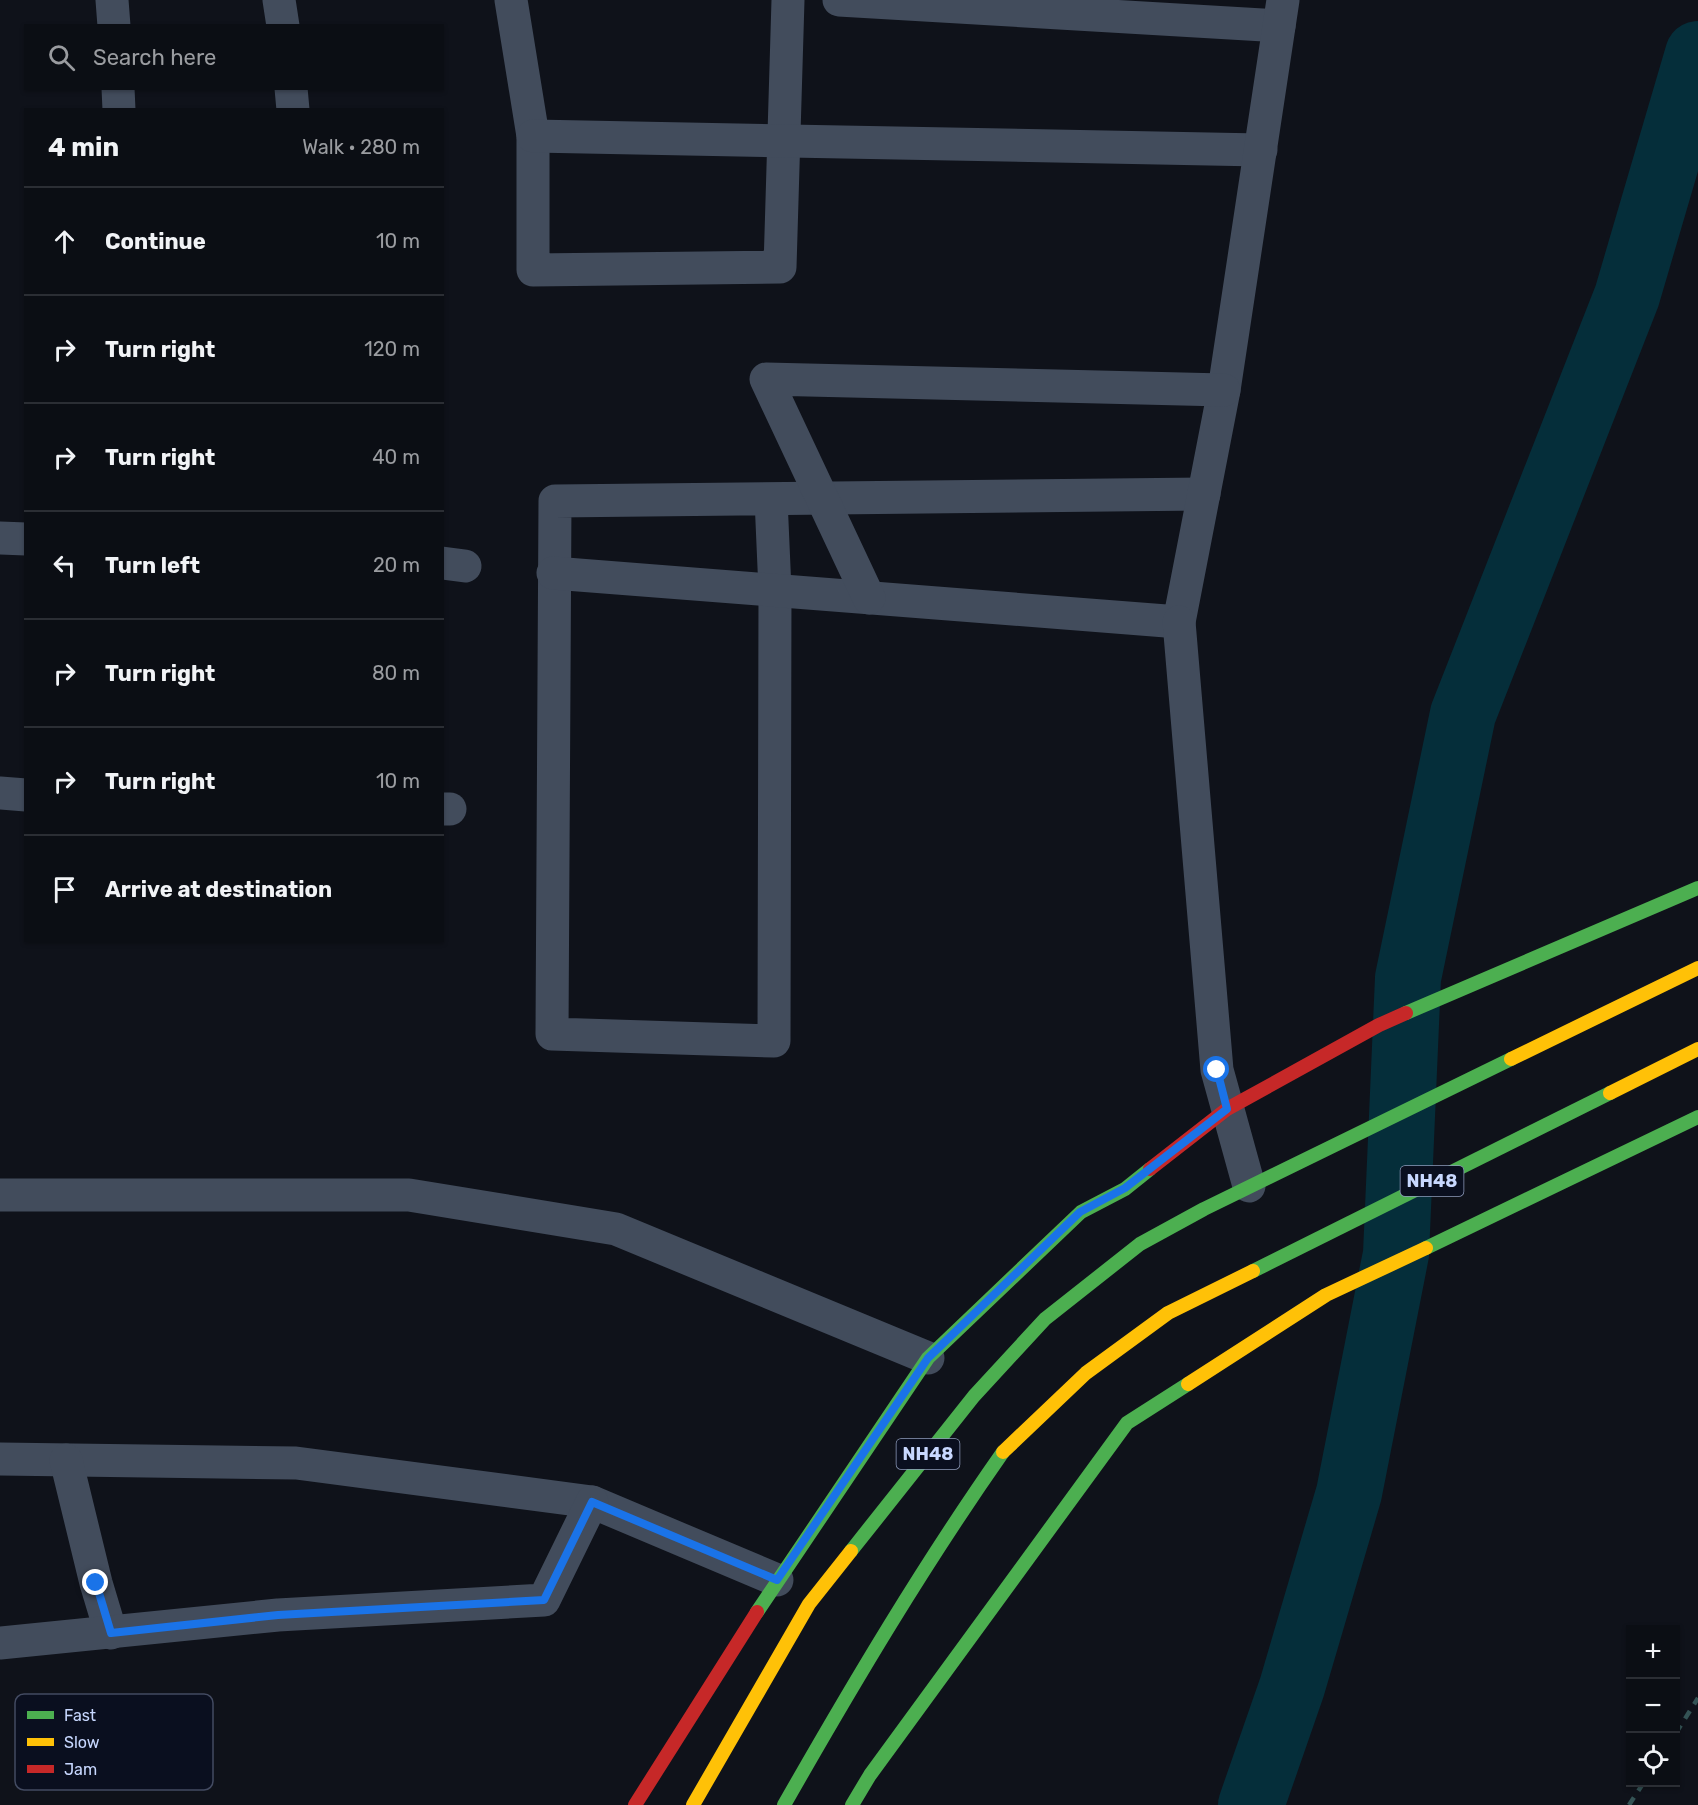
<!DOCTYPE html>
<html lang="en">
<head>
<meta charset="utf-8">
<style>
	:root { --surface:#0b0e14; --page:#14171d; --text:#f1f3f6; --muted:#9a9ca0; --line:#2b2e34 }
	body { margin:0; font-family:Rubik,sans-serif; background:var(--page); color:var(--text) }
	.controls { position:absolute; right:18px; bottom:18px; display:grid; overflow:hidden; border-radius:0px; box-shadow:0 2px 4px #0004 }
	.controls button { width:54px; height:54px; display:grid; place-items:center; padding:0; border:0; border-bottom:2px solid var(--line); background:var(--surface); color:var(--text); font:30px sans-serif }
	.stop { position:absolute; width:18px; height:18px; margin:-14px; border:4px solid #1a73e8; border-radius:50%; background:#fff }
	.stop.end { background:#1a73e8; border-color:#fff; box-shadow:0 2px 6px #0008 }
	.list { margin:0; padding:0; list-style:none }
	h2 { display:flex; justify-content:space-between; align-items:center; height:78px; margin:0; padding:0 24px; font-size:26px }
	h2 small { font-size:20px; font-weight:400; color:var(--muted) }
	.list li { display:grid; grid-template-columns:39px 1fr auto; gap:18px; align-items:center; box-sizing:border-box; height:108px; padding:0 24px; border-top:2px solid var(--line) }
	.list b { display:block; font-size:22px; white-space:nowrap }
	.list em { font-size:20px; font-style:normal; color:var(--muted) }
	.icon { flex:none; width:33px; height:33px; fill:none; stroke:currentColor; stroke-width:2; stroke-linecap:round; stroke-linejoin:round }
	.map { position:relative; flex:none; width:1698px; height:1805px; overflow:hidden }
	.search { position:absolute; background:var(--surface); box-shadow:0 2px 4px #0004; left:24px; top:24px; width:420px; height:66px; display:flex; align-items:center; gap:15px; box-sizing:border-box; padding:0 21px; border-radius:0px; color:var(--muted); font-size:22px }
	.panel { position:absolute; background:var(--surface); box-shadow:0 2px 4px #0004; left:24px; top:108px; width:420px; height:834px; border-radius:0px }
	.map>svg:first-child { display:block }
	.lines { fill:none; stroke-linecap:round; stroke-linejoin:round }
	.river { stroke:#052e3a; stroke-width:66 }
	.street { stroke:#424c5c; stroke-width:33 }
	.fast { stroke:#4caf50; stroke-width:14 }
	.slow { stroke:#ffc107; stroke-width:14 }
	.jam { stroke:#c62828; stroke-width:14 }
	.rail { stroke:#345355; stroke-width:4.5; stroke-dasharray:9 8; stroke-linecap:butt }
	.route { stroke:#1a73e8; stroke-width:8 }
	.labels { text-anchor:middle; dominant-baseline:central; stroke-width:5; stroke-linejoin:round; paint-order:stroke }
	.shield { fill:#0a0f1f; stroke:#8f9cbc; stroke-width:1.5 }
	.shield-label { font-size:18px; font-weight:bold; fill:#c8d8ff }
	.key { fill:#0a0f1f; stroke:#434b62; stroke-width:1.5 }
	.key-label { font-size:16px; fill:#c8d8ff }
</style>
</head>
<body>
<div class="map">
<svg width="1698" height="1805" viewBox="0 0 1698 1805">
	<rect width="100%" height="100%" fill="#0f121a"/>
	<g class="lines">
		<polyline class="river" points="1251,1805 1292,1687 1349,1493 1396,1254 1408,978 1463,714 1627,296 1698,54"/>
		<g class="street">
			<polyline points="112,0 114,26"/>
			<polyline points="279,0 283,26"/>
			<polyline points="511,0 533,136 533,270 780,267 788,0"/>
			<polyline points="839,0 1279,26"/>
			<polyline points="118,88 119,110"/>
			<polyline points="291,88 293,110"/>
			<polyline points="533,136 1261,150"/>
			<polyline points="771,499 775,590 774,1041 552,1034 555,501 1204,494"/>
			<polyline points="0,538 26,539"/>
			<polyline points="442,563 465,566"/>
			<polyline points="553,573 1179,622 1224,390 1283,0"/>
			<polyline points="869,598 766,379 1224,390"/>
			<polyline points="1179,622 1217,1070 1249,1186"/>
			<polyline points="0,793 26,795"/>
			<polyline points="442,809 450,809"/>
			<polyline points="0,1195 409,1195 616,1229 928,1358"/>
			<polyline points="0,1459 296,1463 592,1502 777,1580"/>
			<polyline points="66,1460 96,1583 111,1633"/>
			<polyline points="0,1643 278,1615 544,1600 592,1502"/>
		</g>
		<g class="fast">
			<polyline points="1406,1013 1698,888"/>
			<polyline points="1426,1248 1698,1117"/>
			<polyline points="1253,1271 1610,1093"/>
			<polyline points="851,1551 974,1396 1045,1319 1140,1244 1204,1209 1511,1059"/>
			<polyline points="757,1612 928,1358 1081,1212 1125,1189 1150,1169"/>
			<path d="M784,1805c69,-121 139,-239 219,-353"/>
			<polyline points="852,1805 870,1775 1127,1423 1188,1384"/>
		</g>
		<g class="slow">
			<polyline points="1511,1059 1698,968"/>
			<polyline points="1610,1093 1698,1049"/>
			<polyline points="1188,1384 1326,1295 1426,1248"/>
			<polyline points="1003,1452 1086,1373 1168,1313 1253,1271"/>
			<polyline points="693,1805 809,1604 851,1551"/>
		</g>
		<g class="jam">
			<polyline points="1150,1169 1227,1109 1379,1025 1406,1013"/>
			<polyline points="635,1805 757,1612"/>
		</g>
		<g class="rail">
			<polyline points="1676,1733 1698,1698"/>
			<polyline points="1629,1805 1644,1782"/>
		</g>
	</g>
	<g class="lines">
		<polyline class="route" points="96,1583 111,1633 278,1615 544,1600 592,1502 777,1580 928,1358 1080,1212 1125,1188 1227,1109 1217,1070"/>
	</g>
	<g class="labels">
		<g class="shield">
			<rect x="1400.5" y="1166" width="63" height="30" rx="4.5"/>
			<rect x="896.5" y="1439" width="63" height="30" rx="4.5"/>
		</g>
		<g class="shield-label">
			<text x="1432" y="1181">NH48</text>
			<text x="928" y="1454">NH48</text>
		</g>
	</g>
	<rect x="15" y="1694" width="198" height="96" rx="9" class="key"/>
	<rect x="27" y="1711" width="27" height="8" fill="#4caf50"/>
	<rect x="27" y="1738" width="27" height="8" fill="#ffc107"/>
	<rect x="27" y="1765" width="27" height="8" fill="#c62828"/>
	<g class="key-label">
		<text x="64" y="1721">Fast</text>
		<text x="64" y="1748">Slow</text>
		<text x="64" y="1775">Jam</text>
	</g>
</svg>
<div class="controls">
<button>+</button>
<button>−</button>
<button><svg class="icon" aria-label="locate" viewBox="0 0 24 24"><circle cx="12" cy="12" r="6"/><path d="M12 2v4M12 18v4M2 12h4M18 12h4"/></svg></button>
</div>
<div class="stop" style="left:1217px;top:1070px"></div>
<div class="stop end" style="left:96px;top:1583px"></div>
<div class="search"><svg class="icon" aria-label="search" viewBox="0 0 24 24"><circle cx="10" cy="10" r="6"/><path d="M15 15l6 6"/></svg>Search here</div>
<section class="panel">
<h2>4 min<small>Walk · 280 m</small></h2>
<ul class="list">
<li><svg class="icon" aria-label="ahead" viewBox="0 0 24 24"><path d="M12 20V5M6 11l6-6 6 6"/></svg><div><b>Continue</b></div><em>10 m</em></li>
<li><svg class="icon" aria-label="right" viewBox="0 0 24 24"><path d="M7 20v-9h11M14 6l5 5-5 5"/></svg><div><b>Turn right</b></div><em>120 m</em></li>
<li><svg class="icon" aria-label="right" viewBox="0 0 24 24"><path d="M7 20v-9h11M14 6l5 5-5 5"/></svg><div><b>Turn right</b></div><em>40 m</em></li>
<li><svg class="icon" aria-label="left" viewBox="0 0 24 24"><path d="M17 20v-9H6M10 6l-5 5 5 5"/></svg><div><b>Turn left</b></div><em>20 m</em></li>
<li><svg class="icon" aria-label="right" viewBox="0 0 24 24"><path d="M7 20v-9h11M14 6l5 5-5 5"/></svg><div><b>Turn right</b></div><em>80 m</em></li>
<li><svg class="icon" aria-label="right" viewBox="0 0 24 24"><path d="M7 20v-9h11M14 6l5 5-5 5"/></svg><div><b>Turn right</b></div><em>10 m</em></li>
<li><svg class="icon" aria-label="arrive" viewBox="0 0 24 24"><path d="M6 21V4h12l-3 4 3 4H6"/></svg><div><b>Arrive at destination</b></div></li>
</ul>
</section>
</div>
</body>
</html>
